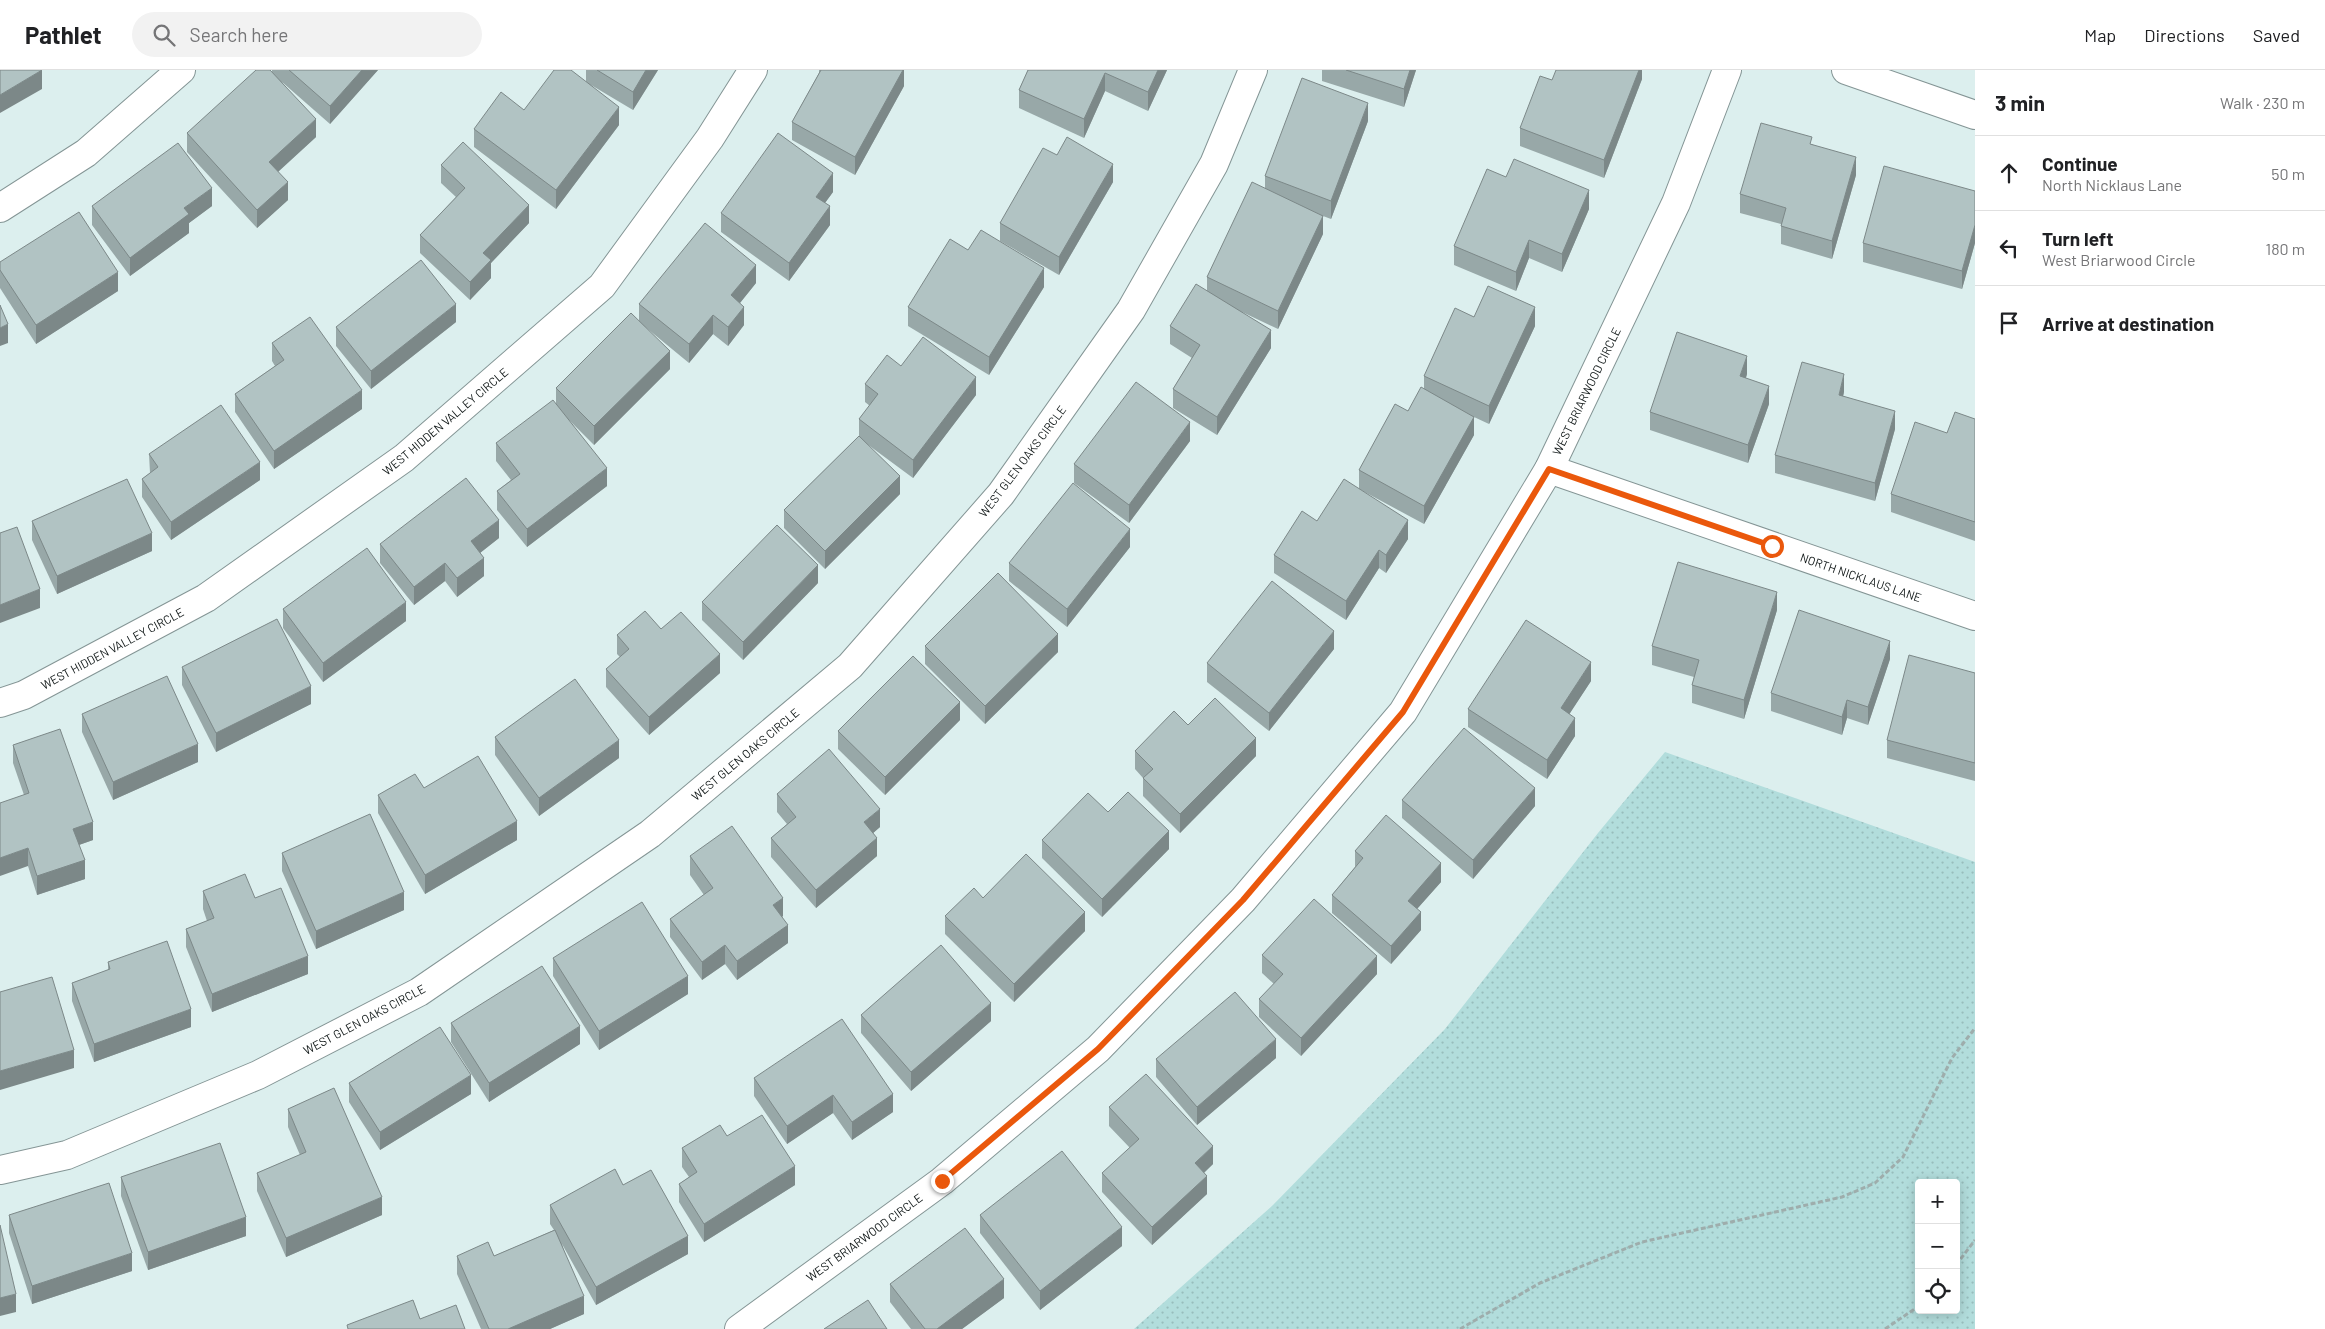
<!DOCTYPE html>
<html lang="en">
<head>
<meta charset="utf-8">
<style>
	:root { --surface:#fff; --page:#f2f2f2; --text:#202124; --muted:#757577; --line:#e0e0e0 }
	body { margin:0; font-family:Barlow,sans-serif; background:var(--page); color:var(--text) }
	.controls { position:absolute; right:15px; bottom:15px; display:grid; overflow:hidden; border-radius:5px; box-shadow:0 2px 12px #0003 }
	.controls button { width:45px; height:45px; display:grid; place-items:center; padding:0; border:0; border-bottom:1px solid var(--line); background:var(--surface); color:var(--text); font:25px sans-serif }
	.stop { position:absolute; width:15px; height:15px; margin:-11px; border:4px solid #ea580c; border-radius:50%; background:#fff }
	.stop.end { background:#ea580c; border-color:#fff; box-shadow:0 1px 5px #0008 }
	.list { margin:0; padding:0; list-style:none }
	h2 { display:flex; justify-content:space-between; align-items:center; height:65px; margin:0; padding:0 20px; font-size:21px }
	h2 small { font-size:16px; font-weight:400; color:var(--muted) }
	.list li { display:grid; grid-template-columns:32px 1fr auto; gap:15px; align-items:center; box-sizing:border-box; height:75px; padding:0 20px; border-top:1px solid var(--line) }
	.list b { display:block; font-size:19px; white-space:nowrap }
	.list p { margin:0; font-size:16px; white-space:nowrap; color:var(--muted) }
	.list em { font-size:16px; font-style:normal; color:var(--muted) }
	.icon { flex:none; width:28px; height:28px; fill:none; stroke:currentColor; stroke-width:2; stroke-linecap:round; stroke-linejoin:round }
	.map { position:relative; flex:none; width:1975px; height:1259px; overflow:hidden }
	header { display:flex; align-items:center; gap:30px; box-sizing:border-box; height:70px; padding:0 25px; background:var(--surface); border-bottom:1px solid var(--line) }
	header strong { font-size:24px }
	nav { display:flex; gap:28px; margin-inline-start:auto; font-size:18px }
	.search { width:350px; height:45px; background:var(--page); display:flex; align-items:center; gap:12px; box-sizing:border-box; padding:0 18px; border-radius:28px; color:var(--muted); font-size:19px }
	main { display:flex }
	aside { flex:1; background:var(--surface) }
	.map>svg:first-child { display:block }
	.grass { fill:url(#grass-dots); fill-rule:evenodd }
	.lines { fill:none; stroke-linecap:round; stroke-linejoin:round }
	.minor-casing { stroke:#849595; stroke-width:30 }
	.path { stroke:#9eadac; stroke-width:3; stroke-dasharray:5 2.5; stroke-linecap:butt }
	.minor { stroke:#fff; stroke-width:28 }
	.wall { fill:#98a8a8 }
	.shaded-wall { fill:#7c8888 }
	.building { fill:#b1c3c3; stroke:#7c8888 }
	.route { stroke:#ea580c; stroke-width:6 }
	.labels { text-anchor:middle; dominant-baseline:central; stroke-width:4; stroke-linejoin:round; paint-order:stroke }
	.street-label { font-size:12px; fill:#111818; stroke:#fff }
</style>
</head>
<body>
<header>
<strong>Pathlet</strong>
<div class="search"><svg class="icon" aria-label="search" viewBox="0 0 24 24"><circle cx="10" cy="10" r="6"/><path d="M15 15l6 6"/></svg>Search here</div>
<nav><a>Map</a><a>Directions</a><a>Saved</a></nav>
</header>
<main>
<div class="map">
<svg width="1975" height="1259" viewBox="0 0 1975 1259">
	<defs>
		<pattern id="grass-dots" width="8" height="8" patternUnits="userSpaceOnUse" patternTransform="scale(1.25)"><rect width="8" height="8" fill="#b2dddc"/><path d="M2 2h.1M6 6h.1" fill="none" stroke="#98bdbc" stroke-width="1.8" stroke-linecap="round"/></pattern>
	</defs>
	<rect width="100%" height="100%" fill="#dcefee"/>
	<path class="grass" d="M1665,682l310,110v467h-841l139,-124 172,-176 153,-196zM1919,1113h37v127h-37z"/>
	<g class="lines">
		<defs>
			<g id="minor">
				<polyline points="1846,0 1975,45"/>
				<polyline points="0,138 86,83 181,0"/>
				<polyline points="1549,399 1975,546"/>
				<polyline points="0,633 24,625 206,528 404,388 602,216 710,68 753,0"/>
				<polyline points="0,1100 67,1085 258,1005 419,922 650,764 850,596 1001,424 1131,240 1214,94 1253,0"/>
				<polyline points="739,1259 942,1111 1098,979 1243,830 1403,642 1549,399 1676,133 1727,0"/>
			</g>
		</defs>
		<use href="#minor" class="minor-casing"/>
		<g class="path">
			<polyline points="1956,1195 1975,1170"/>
			<polyline points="1460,1259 1540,1213 1642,1172 1842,1127 1875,1113 1903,1087 1952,988 1975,958"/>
			<polyline points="1885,1259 1919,1236"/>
		</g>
		<use href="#minor" class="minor"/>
	</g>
	<g class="wall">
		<polygon points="272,0 378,0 330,54 282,12 316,67 278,102 288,130 257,158 187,82 187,63 272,2"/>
		<polygon points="586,0 658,0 633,40 591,15 619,55 556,139 474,77 474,59 524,40 586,11"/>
		<polygon points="819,0 904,0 904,16 855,105 792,70 792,52 819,3"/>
		<polygon points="1028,0 1167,0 1148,41 1105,21 1084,68 1019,38 1019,20"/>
		<polygon points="1322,0 1416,0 1404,37 1322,11"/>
		<polygon points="1642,0 1642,9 1604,108 1520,76 1520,58 1552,10"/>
		<polygon points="1368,51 1331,149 1323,146 1323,164 1278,259 1242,242 1271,278 1217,365 1173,338 1173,319 1192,288 1170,274 1170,256 1207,220 1207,207 1265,119 1265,106"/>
		<polygon points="1812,74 1856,105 1832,189 1781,174 1781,154 1740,143 1740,124"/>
		<polygon points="1057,85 1113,112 1059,205 1000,171 1000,153"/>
		<polygon points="441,95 529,153 491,193 491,208 470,230 420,183 420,165 456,127 441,113"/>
		<polygon points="1506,107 1589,139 1562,202 1529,188 1516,221 1454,195 1454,176"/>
		<polygon points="1975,121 1975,173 1962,219 1863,192 1863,173"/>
		<polygon points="833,122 825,133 830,155 789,211 721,162 721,143"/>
		<polygon points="92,136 212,136 189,153 189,163 130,206 92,155"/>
		<polygon points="968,180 1044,217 989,305 908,256 908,237"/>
		<polygon points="0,192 118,221 36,274 0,218"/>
		<polygon points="756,213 740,233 744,255 728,276 713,264 689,293 644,256 670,299 594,375 569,350 607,416 527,477 497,440 497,421 511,410 496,391 496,373 556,333 556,318 639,251 639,234"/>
		<polygon points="1474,247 1535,256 1489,354 1474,347 1474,365 1424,454 1359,419 1359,400 1408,341 1424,319 1424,306"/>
		<polygon points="456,252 371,319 336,276 336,257"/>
		<polygon points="272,273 362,339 274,399 235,342 235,324 275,296 272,291"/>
		<polygon points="901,296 976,325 913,408 867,374 900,424 825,499 784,458 784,440 859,366 859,349 870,336 865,332 865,314"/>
		<polygon points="1747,304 1746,308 1769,334 1748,393 1650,360 1650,342"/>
		<polygon points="1844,322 1843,326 1895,359 1875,431 1775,403 1775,385"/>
		<polygon points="1975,349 1975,471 1891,442 1891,424 1947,363"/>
		<polygon points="1190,371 1129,453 1074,413 1074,394"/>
		<polygon points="149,384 260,410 171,470 142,427 142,409 150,403"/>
		<polygon points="32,451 152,481 57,524 32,470"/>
		<polygon points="1317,451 1408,469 1386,503 1379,498 1346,550 1274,503 1274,485"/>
		<polygon points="499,468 480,483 484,506 457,527 445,511 414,535 380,493 380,474"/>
		<polygon points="1130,477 1067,557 1009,511 1009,493"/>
		<polygon points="818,513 743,590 702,550 702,532"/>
		<polygon points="283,539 406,551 323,612 283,558"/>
		<polygon points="1777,540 1744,649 1692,633 1692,615 1694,607 1652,595 1652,576"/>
		<polygon points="661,559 720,603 649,665 606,617 606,599 620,587 617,584 617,565"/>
		<polygon points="925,576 1058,582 985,654 925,594"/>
		<polygon points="1334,579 1269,661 1207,612 1207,593"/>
		<polygon points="1890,589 1868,655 1847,648 1842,665 1771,641 1771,623"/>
		<polygon points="182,597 311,634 216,682 182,615"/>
		<polygon points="1975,603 1975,711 1887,688 1887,670"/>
		<polygon points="1591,611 1569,644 1575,666 1547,709 1468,657 1468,639"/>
		<polygon points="82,644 198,692 113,730 82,662"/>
		<polygon points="960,650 885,725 838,679 838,661"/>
		<polygon points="1188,655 1256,686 1180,763 1143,726 1143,708 1135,699 1135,681"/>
		<polygon points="495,667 619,688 539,746 495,685"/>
		<polygon points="13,675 93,770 79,775 85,809 37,825 28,796 24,725 13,693"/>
		<polygon points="424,718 517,770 425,824 378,743 378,725"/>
		<polygon points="777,724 880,757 873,763 877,786 816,838 771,787 771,768 787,754 777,742"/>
		<polygon points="1402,730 1535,736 1473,809 1402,748"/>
		<polygon points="1042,770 1169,779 1102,847 1042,788"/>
		<polygon points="1355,781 1441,812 1417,839 1421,860 1391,894 1332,843 1332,825 1355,797"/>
		<polygon points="282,783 404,840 316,879 282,801"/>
		<polygon points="690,786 783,846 782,847 788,873 737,910 725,894 702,910 670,867 670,849 704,825 690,805"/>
		<polygon points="203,821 308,904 212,942 186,877 186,859 207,851 203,839"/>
		<polygon points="983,828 1085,861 1014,932 945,864 945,846"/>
		<polygon points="1262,885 1377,904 1301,986 1259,947 1259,929 1274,914 1262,903"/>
		<polygon points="553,888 688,924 599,980 553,906"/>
		<polygon points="108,892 191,957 94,992 72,931 72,913 108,900"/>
		<polygon points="861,945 991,951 911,1021 861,963"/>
		<polygon points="451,953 580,974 489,1032 451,972"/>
		<polygon points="1276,988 1197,1055 1156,1007 1156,989"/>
		<polygon points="754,1008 893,1024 893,1042 852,1070 833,1043 787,1074 754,1026"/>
		<polygon points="349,1013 471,1024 380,1080 349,1032"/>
		<polygon points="1109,1037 1213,1094 1204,1103 1207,1124 1152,1175 1102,1122 1102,1103 1130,1078 1109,1056"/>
		<polygon points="288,1039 382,1145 286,1187 257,1121 257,1103 300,1085 288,1057"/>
		<polygon points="727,1066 795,1115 704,1172 679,1132 679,1114 689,1107 682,1097 682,1078"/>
		<polygon points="121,1107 246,1166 148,1200 121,1126"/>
		<polygon points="623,1115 688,1184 596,1235 562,1174 584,1244 550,1259 481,1259 457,1204 457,1186 494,1186 554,1160 550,1154 550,1135"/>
		<polygon points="9,1145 132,1201 32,1234 9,1163"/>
		<polygon points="980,1145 1122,1176 1040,1240 980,1163"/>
		<polygon points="890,1214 1004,1228 962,1259 911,1259 890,1232"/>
	</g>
	<g class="shaded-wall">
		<polygon points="42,0 42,19 0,43 0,25"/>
		<polygon points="362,0 378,0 330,54 330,36"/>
		<polygon points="646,0 658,0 633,40 633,22"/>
		<polygon points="903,0 904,0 904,16 855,105 855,87"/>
		<polygon points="1158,0 1167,0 1148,41 1148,22"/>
		<polygon points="1410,0 1416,0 1404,37 1404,19"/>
		<polygon points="1639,0 1642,0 1642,9 1604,108 1604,90"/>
		<polygon points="1105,3 1105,21 1084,68 1084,49"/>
		<polygon points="1368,33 1368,51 1331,149 1331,131"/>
		<polygon points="619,37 619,55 556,139 556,120"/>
		<polygon points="316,49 316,67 269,110 269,92"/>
		<polygon points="1856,87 1856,105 1832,189 1832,171"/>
		<polygon points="1113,94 1113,112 1059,205 1059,187"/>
		<polygon points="833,103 833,122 816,145 816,127"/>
		<polygon points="288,112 288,130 257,158 257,140"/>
		<polygon points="212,118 212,136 189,153 189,163 130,206 130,188 184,138"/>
		<polygon points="1589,120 1589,139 1562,202 1562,184"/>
		<polygon points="529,135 529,153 491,193 491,208 470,230 470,212 483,183"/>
		<polygon points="830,136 830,155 789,211 789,193"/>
		<polygon points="1323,146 1323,164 1278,259 1278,241"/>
		<polygon points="1975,155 1975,173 1962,219 1962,201"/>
		<polygon points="1529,170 1529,188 1516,221 1516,202"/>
		<polygon points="756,195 756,213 731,244 731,225"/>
		<polygon points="1044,198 1044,217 989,305 989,287"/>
		<polygon points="118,202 118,221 36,274 36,255"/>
		<polygon points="456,234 456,252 371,319 371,301"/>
		<polygon points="744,237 744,255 728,276 728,257"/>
		<polygon points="1535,237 1535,256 1489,354 1489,336"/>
		<polygon points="713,245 713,264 689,293 689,274"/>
		<polygon points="8,254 8,273 0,276 0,258"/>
		<polygon points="1271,260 1271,278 1217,365 1217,347"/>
		<polygon points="670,281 670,299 594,375 594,356"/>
		<polygon points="1747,286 1747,304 1740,325 1740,306"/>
		<polygon points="1844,304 1844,322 1839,343 1839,325"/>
		<polygon points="976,307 976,325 913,408 913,390"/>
		<polygon points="1769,316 1769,334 1748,393 1748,375"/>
		<polygon points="362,320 362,339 274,399 274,381"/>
		<polygon points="1895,341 1895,359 1875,431 1875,413"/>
		<polygon points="1474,347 1474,365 1424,454 1424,436"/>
		<polygon points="1190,352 1190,371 1129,453 1129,435"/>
		<polygon points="260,392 260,410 171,470 171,452"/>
		<polygon points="607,398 607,416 527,477 527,459"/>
		<polygon points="900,406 900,424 825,499 825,481"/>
		<polygon points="499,450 499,468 471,490 471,471"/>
		<polygon points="1408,450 1408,469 1386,503 1386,485"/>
		<polygon points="1130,459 1130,477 1067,557 1067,539"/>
		<polygon points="152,463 152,481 57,524 57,506"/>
		<polygon points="1379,480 1379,498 1346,550 1346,531"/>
		<polygon points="484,488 484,506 457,527 457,508"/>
		<polygon points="445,493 445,511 414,535 414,517"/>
		<polygon points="818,495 818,513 743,590 743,572"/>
		<polygon points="40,519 40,538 0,553 0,535"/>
		<polygon points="1777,522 1777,540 1744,649 1744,630"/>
		<polygon points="406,532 406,551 323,612 323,593"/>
		<polygon points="1334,561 1334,579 1269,661 1269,643"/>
		<polygon points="1058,564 1058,582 985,654 985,636"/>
		<polygon points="1890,571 1890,589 1868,655 1868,637"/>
		<polygon points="720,584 720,603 649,665 649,647"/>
		<polygon points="1591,592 1591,611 1561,657 1561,638"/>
		<polygon points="311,616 311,634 216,682 216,663"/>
		<polygon points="1847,630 1847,648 1842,665 1842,647"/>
		<polygon points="960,632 960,650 885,725 885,707"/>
		<polygon points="1575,648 1575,666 1547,709 1547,690"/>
		<polygon points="1256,668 1256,686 1180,763 1180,744"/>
		<polygon points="619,670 619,688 539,746 539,728"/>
		<polygon points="198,674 198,692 113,730 113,712"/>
		<polygon points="1535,718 1535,736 1473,809 1473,790"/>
		<polygon points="880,739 880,757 864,771 864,752"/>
		<polygon points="517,751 517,770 425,824 425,805"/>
		<polygon points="93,752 93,770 73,777 73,759"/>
		<polygon points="1169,761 1169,779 1102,847 1102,829"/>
		<polygon points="877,768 877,786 816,838 816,820"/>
		<polygon points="28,778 28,796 0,806 0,788"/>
		<polygon points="85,790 85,809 37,825 37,806"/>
		<polygon points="1441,793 1441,812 1408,849 1408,831"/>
		<polygon points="404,822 404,840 316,879 316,861"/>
		<polygon points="783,828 783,846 773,853 773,835"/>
		<polygon points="1085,842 1085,861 1014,932 1014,914"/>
		<polygon points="1421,842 1421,860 1391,894 1391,876"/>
		<polygon points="788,855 788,873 737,910 737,891"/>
		<polygon points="725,875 725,894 702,910 702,892"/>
		<polygon points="308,886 308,904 212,942 212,924"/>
		<polygon points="1377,886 1377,904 1301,986 1301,968"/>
		<polygon points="688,906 688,924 599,980 599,961"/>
		<polygon points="991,933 991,951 911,1021 911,1002"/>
		<polygon points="191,939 191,957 94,992 94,974"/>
		<polygon points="580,956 580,974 489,1032 489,1013"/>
		<polygon points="1276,969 1276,988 1197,1055 1197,1037"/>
		<polygon points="74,980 74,998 0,1020 0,1001"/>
		<polygon points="471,1005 471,1024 380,1080 380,1062"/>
		<polygon points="893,1024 893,1042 852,1070 852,1052"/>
		<polygon points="833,1025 833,1043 787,1074 787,1056"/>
		<polygon points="1213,1076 1213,1094 1195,1111 1195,1093"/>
		<polygon points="795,1096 795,1115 704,1172 704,1154"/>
		<polygon points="1207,1106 1207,1124 1152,1175 1152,1157"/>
		<polygon points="382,1127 382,1145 286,1187 286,1168"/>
		<polygon points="246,1147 246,1166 148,1200 148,1182"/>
		<polygon points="1122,1157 1122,1176 1040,1240 1040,1221"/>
		<polygon points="688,1166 688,1184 596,1235 596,1217"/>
		<polygon points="132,1183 132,1201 32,1234 32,1216"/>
		<polygon points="1004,1209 1004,1228 962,1259 937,1259"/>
		<polygon points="16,1224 16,1242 0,1246 0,1228"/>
		<polygon points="584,1226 584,1244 550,1259 508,1259"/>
	</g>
	<g class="building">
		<polygon points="0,0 42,0 0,25"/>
		<polygon points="256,0 270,0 316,49 269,92 288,112 257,140 187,63"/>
		<polygon points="289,0 362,0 330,36"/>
		<polygon points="554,0 571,0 619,37 556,120 474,59 501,22 524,40"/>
		<polygon points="597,0 646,0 633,22"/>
		<polygon points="821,0 903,0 855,87 792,52"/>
		<polygon points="1028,0 1158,0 1148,22 1105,3 1084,49 1019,20"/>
		<polygon points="1346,0 1410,0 1404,19"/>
		<polygon points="1556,0 1639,0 1604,90 1520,58 1540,6 1552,10"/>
		<polygon points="1302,8 1368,33 1331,131 1265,106"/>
		<polygon points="1761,53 1812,67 1810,74 1856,87 1832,171 1781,156 1786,138 1740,124"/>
		<polygon points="778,63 833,103 816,127 830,136 789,193 721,143"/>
		<polygon points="1067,67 1113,94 1059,187 1000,153 1043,78 1057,85"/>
		<polygon points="463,72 529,135 483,183 491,190 470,212 420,165 465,118 441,95"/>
		<polygon points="178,73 212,118 184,138 189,144 130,188 92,136"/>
		<polygon points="1514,89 1589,120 1562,184 1529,170 1516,202 1454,176 1487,99 1506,107"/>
		<polygon points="1884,96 1975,121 1975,155 1962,201 1863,173"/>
		<polygon points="1252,112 1323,146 1278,241 1207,207"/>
		<polygon points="79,142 118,202 36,255 0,200 0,192"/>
		<polygon points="705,153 756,195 731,225 744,237 728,257 713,245 689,274 639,234"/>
		<polygon points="981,160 1044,198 989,287 908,237 950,169 968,180"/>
		<polygon points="421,190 456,234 371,301 336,257"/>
		<polygon points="1196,214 1271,260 1217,347 1173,319 1200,275 1170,256"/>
		<polygon points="1488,216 1535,237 1489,336 1424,306 1455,238 1474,247"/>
		<polygon points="0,235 8,254 0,258"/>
		<polygon points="631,243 670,281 594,356 556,318"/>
		<polygon points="310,247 362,320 274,381 235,324 284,290 272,273"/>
		<polygon points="1677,262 1747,286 1740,306 1769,316 1748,375 1650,342"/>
		<polygon points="923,267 976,307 913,390 859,349 878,324 865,314 887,285 901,296"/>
		<polygon points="1802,292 1844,304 1839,325 1895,341 1875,413 1775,385"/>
		<polygon points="1136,312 1190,352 1129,435 1074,394"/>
		<polygon points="1421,317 1474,347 1424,436 1359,400 1395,334 1408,341"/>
		<polygon points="553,330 607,398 527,459 497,421 520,404 496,373"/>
		<polygon points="221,335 260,392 171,452 142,409 158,397 149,384"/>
		<polygon points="1955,342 1975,349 1975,452 1891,424 1915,352 1947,363"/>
		<polygon points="859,366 900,406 825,481 784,440"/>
		<polygon points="466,408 499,450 471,471 484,488 457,508 445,493 414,517 380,474"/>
		<polygon points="127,409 152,463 57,506 32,451"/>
		<polygon points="1344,409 1408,450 1386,485 1379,480 1346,531 1274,485 1302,441 1317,451"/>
		<polygon points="1073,413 1130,459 1067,539 1009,493"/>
		<polygon points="777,455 818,495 743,572 702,532"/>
		<polygon points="17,457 40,519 0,535 0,463"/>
		<polygon points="367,478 406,532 323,593 283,539"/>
		<polygon points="1678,492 1777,522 1744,630 1692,615 1699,590 1652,576"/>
		<polygon points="998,503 1058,564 985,636 925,576"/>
		<polygon points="1272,511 1334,561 1269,643 1207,593"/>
		<polygon points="1799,540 1890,571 1868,637 1847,630 1842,647 1771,623"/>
		<polygon points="645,541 661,559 681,542 720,584 649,647 606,599 629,579 617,565"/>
		<polygon points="277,549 311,616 216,663 182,597"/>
		<polygon points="1526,550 1591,592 1561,638 1575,648 1547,690 1468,639"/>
		<polygon points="1909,585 1975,603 1975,693 1887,670"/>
		<polygon points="913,586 960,632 885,707 838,661"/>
		<polygon points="167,606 198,674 113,712 82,644"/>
		<polygon points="575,609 619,670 539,728 495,667"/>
		<polygon points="1215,628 1256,668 1180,744 1143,708 1153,699 1135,681 1174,641 1188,655"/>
		<polygon points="1464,658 1535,718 1473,790 1402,730"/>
		<polygon points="60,659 93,752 73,759 85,790 37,806 28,778 0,788 0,733 29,723 13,675"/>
		<polygon points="829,679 880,739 864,752 877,768 816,820 771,768 796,747 777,724"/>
		<polygon points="478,686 517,751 425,805 378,725 415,704 424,718"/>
		<polygon points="1128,722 1169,761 1102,829 1042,770 1088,723 1108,742"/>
		<polygon points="370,744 404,822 316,861 282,783"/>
		<polygon points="1386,745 1441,793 1408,831 1421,842 1391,876 1332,825 1363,788 1355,781"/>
		<polygon points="732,756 783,828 773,835 788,855 737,891 725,875 702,892 670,849 713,818 690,786"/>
		<polygon points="1026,784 1085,842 1014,914 945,846 974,818 983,828"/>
		<polygon points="245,804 255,828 281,818 308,886 212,924 186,859 214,848 203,821"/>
		<polygon points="1314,829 1377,886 1301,968 1259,929 1283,904 1262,885"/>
		<polygon points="642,832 688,906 599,961 553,888"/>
		<polygon points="167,871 191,939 94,974 72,913 110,899 108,892"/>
		<polygon points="941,875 991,933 911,1002 861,945"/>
		<polygon points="542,896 580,956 489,1013 451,953"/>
		<polygon points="52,907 74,980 0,1001 0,922"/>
		<polygon points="1235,922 1276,969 1197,1037 1156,989"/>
		<polygon points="842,949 893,1024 852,1052 833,1025 787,1056 754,1008"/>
		<polygon points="440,957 471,1005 380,1062 349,1013"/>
		<polygon points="1146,1004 1213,1076 1195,1093 1207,1106 1152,1157 1102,1103 1139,1069 1109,1037"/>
		<polygon points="334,1018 382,1127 286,1168 257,1103 306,1082 288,1039"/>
		<polygon points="762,1045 795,1096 704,1154 679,1114 697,1102 682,1078 720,1055 727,1066"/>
		<polygon points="220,1073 246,1147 148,1182 121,1107"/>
		<polygon points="1062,1081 1122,1157 1040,1221 980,1145"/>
		<polygon points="615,1099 623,1115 651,1100 688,1166 596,1217 550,1135"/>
		<polygon points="109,1113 132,1183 32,1216 9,1145"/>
		<polygon points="0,1155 16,1224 0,1228"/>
		<polygon points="965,1158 1004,1209 937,1259 925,1259 890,1214"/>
		<polygon points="555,1160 584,1226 508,1259 489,1259 457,1186 488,1172 494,1186"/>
		<polygon points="413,1230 420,1249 456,1235 465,1259 348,1259 347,1255"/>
		<polygon points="868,1230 887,1259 824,1259"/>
	</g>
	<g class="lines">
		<polyline class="route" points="942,1111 1098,979 1243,830 1403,642 1549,399 1772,476"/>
	</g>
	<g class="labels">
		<g class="street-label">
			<text transform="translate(1586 321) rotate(-64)">WEST BRIARWOOD CIRCLE</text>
			<text transform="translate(445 351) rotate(-40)">WEST HIDDEN VALLEY CIRCLE</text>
			<text transform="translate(1022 391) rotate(-53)">WEST GLEN OAKS CIRCLE</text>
			<text transform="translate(1861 507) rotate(19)">NORTH NICKLAUS LANE</text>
			<text transform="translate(112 578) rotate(-28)">WEST HIDDEN VALLEY CIRCLE</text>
			<text transform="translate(745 684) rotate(-40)">WEST GLEN OAKS CIRCLE</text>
			<text transform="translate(364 949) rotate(-28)">WEST GLEN OAKS CIRCLE</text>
			<text transform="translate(864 1167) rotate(-36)">WEST BRIARWOOD CIRCLE</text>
		</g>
	</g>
</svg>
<div class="controls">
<button>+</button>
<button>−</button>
<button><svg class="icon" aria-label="locate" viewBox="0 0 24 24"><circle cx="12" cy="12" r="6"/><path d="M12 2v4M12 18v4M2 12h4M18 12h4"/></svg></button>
</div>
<div class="stop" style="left:1772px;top:476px"></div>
<div class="stop end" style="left:942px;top:1111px"></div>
</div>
<aside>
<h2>3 min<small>Walk · 230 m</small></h2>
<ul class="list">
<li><svg class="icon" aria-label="ahead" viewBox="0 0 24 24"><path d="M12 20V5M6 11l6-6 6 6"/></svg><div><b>Continue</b><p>North Nicklaus Lane</p></div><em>50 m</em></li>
<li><svg class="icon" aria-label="left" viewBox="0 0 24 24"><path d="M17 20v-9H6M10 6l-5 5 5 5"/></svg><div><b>Turn left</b><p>West Briarwood Circle</p></div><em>180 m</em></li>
<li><svg class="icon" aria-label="arrive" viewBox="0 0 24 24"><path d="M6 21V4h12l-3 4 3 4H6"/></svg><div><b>Arrive at destination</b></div></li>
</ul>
</aside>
</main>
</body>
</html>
